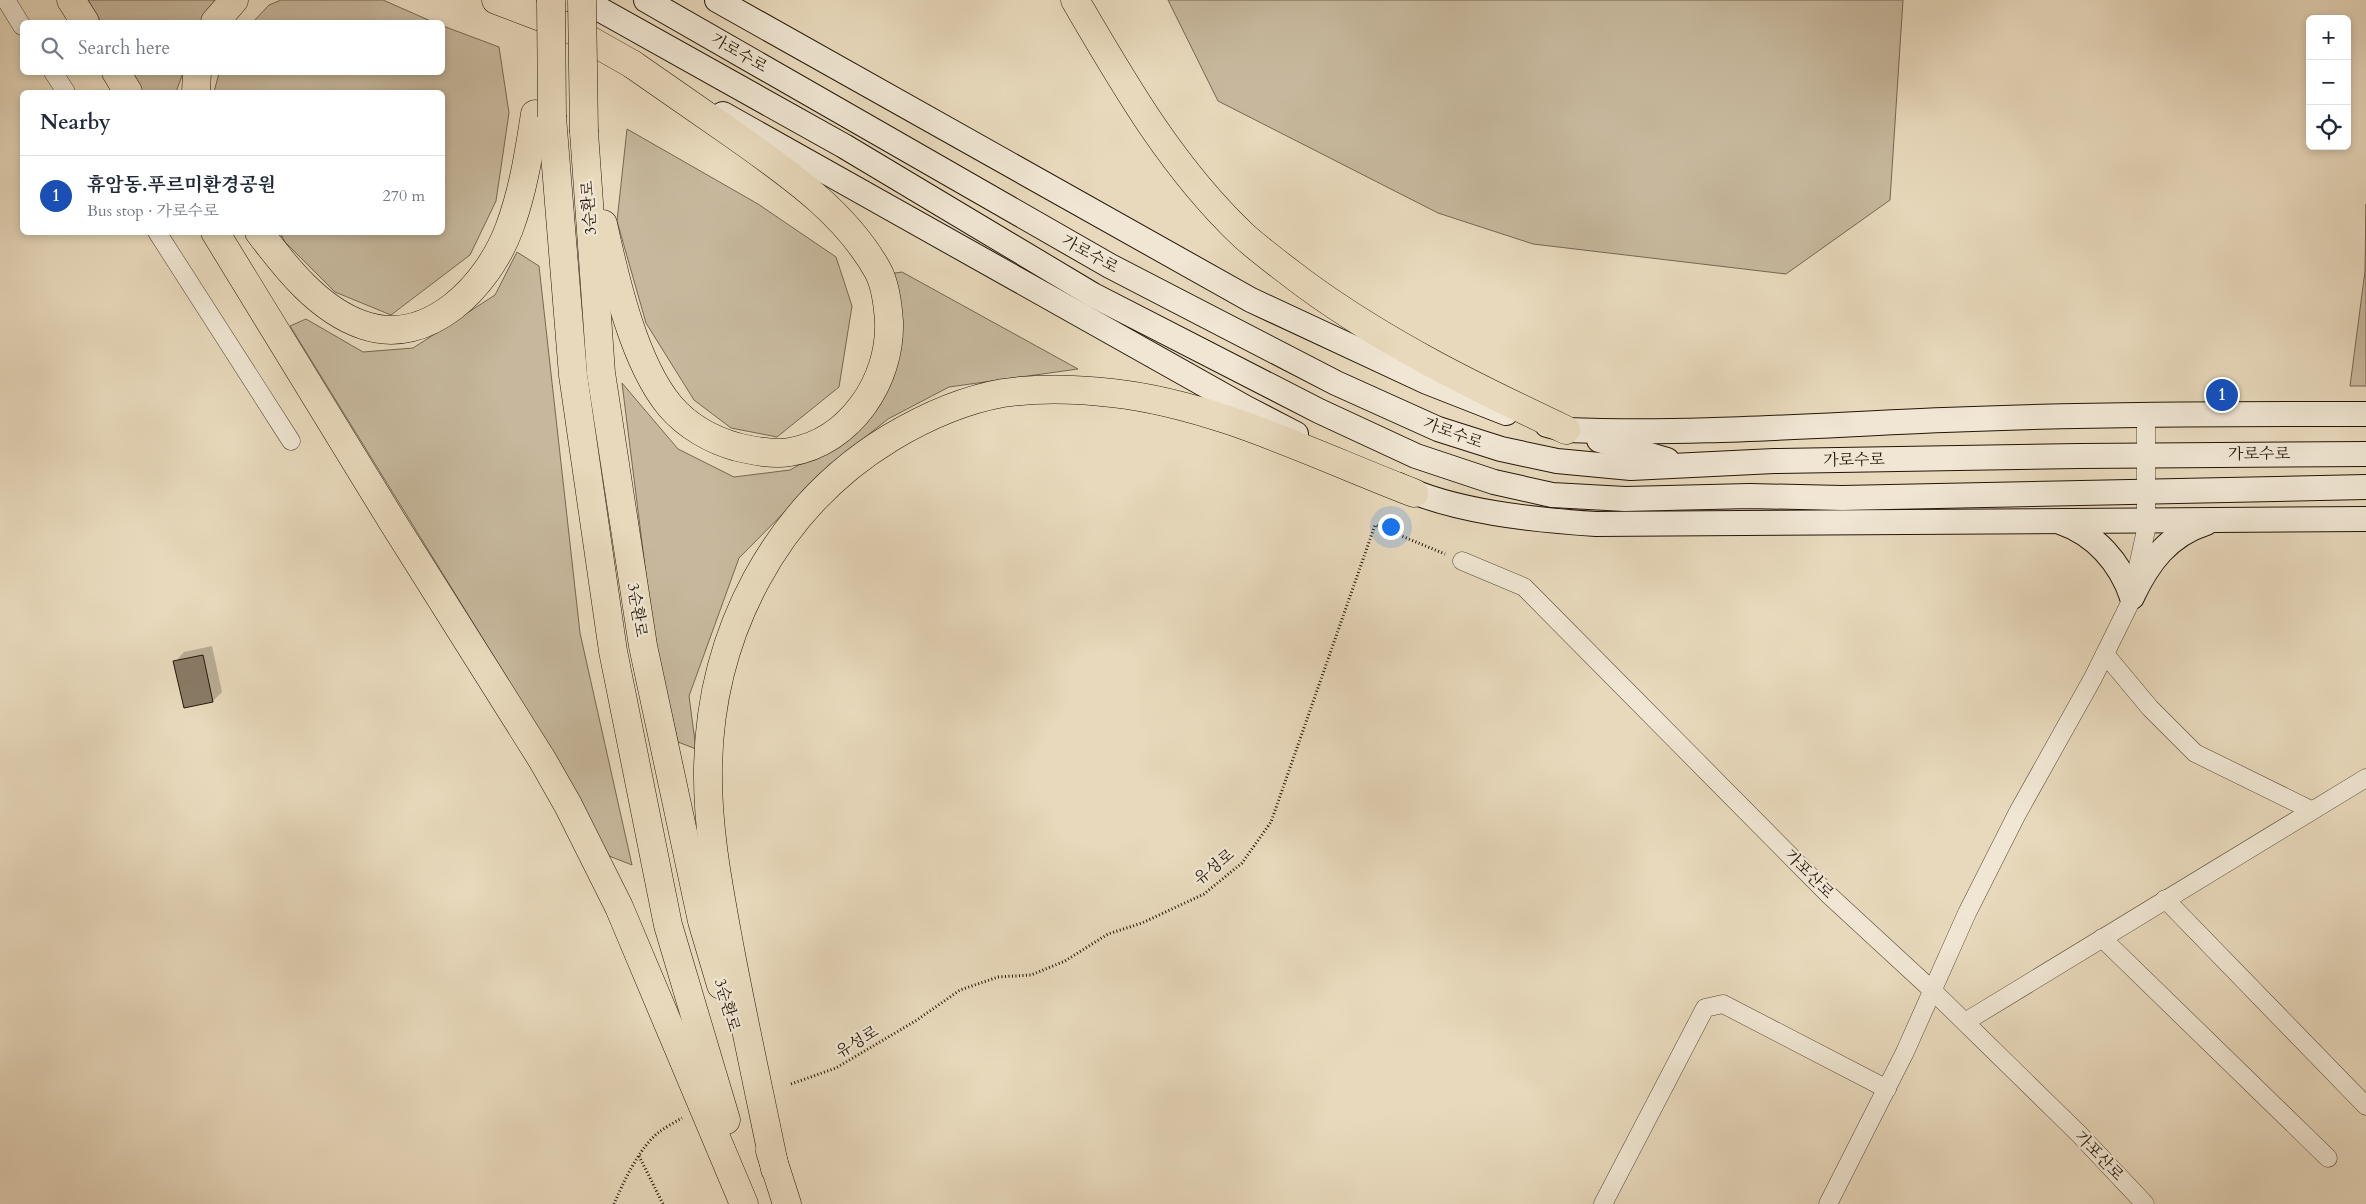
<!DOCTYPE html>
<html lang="en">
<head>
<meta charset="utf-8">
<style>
	:root { --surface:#fff; --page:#f6f6f7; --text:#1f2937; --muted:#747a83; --line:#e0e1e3; --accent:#ea580c }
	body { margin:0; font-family:Cardo,"Noto Serif KR",serif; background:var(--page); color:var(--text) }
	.controls { position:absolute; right:15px; top:15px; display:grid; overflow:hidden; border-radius:8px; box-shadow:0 2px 8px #0003 }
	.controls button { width:45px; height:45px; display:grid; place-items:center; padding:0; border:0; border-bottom:1px solid var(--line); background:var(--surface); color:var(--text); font:25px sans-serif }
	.you { position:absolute; left:1390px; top:526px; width:18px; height:18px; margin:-12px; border:4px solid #fff; border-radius:50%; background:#1a73e8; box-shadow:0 0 0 8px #1a73e833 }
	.badge { display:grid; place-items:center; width:32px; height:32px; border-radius:50%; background:var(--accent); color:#fff; font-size:16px; font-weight:700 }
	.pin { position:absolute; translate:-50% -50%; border:2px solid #fff; box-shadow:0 1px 5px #0006 }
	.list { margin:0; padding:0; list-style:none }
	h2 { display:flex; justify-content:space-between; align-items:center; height:65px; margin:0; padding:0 20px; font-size:21px }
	h2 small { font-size:16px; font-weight:400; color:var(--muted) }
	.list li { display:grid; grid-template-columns:32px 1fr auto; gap:15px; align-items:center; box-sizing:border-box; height:80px; padding:0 20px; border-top:1px solid var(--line) }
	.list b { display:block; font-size:19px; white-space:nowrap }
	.list p { margin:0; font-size:16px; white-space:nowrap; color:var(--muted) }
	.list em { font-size:16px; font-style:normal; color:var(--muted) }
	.icon { flex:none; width:28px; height:28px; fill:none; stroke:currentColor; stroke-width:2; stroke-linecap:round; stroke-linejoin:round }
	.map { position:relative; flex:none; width:2366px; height:1204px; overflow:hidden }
	.search { position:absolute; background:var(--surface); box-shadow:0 2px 8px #0003; left:20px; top:20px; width:425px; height:55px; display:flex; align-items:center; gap:12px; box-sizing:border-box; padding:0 18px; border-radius:8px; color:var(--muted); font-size:19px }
	.panel { position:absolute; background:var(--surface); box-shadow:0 2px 8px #0003; left:20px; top:90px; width:425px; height:145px; border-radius:8px }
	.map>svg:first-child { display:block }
	.green { fill:#c7b89d; stroke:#756752 }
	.shadow { fill:#0003 }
	.building { fill:#897b66; stroke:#231608 }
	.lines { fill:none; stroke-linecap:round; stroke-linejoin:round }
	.street-casing { stroke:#544735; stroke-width:19 }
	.secondary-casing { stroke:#231608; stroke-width:26 }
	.primary-casing { stroke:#231608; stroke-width:29 }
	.highway-casing { stroke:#231608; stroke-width:29 }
	.path { stroke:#231608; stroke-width:3; stroke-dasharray:1 2.5; stroke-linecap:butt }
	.street { stroke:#f0e6d3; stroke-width:18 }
	.secondary { stroke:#f0e6d3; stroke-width:24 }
	.primary { stroke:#e8d9bc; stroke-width:28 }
	.highway { stroke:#e8d9bc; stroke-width:28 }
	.highway-bridge-casing { stroke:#231608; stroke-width:29; stroke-linecap:butt }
	.highway-bridge { stroke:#e8d9bc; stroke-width:28 }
	.labels { text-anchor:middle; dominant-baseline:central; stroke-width:4.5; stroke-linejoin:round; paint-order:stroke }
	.street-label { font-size:16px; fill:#231608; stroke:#f0e6d3 }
</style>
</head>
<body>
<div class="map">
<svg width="2366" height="1204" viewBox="0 0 2366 1204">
	<rect width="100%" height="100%" fill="#e8d9bc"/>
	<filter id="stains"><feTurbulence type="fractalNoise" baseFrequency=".004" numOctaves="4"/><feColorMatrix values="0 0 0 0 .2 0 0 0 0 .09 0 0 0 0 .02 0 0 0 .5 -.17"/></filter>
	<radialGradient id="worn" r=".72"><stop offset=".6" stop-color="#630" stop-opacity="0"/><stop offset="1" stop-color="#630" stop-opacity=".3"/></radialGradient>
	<g class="green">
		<polygon points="88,0 216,0 203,22 101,22"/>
		<polygon points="281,0 383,0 433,22 253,22 269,5"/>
		<polygon points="1168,0 1903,0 1890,200 1786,274 1533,244 1438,213 1218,101"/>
		<polygon points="443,26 499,47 509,113 496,201 470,255 391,315 335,292 285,242 280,233 442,232 442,92 214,92 219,73 442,72"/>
		<polygon points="130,73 183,73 176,92 141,92"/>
		<polygon points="627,129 758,204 836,257 852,306 839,387 777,437 731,428 694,400 646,323 617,221"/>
		<polygon points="2366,204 2366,386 2350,386 2365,271"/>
		<polygon points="517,252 539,266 580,633 632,865 609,856 538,728 290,326 306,319 363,352 413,348 495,295"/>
		<polygon points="902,272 1078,369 949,387 888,419 834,462 739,558 689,696 696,749 678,742 654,638 622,383 678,449 734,477 790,470 841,441 887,391 888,274"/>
	</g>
	<polygon class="shadow" points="212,646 222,692 213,701 185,707 175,662 184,652"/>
	<polygon class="building" points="203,655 213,702 184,708 173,661"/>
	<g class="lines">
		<defs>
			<g id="street">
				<polyline points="6,0 22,26"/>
				<polyline points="53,72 66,92"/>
				<polyline points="157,232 291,441"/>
				<polyline points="1462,561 1524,587 1830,896 1933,991 2080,1135 2145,1204"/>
				<polyline points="2105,654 2150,708 2195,753 2311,810"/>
				<polyline points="2165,899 2366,1106"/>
				<polyline points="2102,938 2328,1158"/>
				<polyline points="1965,1022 2366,778"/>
				<polyline points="1603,1204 1705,1008 1723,1004 1887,1089"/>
				<polyline points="1828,1204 1905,1052 1967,913 2017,814 2093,678 2130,603 2146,530 2146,415"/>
			</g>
			<g id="secondary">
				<polyline points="583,0 844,146 1093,295 1319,411 1416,456 1494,482 1552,495 1625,499 1750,496 1842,498 2366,487"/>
				<polyline points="646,0 1110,266 1336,383 1438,429 1501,449 1557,461 1631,468 1774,461 2080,456 2366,454"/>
				<polyline points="717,0 1251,300 1427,382 1506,413"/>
				<polyline points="723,114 1246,408 1296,434"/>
				<path d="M1547,425l19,5c126,5 251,-5 378,-10 140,-6 281,-6 422,-6"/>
				<polyline points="1599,440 1667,460"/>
				<path d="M1398,485c55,27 137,35 198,39l770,-5"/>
				<path d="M2060,522c35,12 60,40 72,75"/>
				<path d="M2132,597c16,-34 36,-62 74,-74"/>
			</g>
			<polyline id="primary" points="563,25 632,64"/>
			<g id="highway">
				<polyline points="71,0 85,22"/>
				<polyline points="496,0 567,27"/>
				<path d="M1075,0c49,84 97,168 169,236 19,17 41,33 62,49 81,59 169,102 260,145"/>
				<polyline points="215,22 234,0"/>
				<polyline points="116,72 128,92"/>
				<polyline points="196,92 197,72"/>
				<polyline points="552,117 573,375 613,651 668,925 726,1120"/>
				<polyline points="584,132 601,373 643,646 702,921 721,985"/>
				<path d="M603,224c12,55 31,139 67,182 17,20 42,34 67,41 17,4 36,8 53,5 60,-10 101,-71 99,-130 -1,-16 -3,-36 -11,-51 -32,-58 -89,-97 -141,-134 -35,-24 -70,-49 -105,-73"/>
				<polyline points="215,232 392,521 543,761 568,805 619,907 744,1204"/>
				<path d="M259,232c27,36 60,78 104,93 66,23 125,-40 146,-96 14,-37 20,-76 26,-115"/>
				<polyline points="770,1151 787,1204"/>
				<path d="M775,1169c-15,-73 -31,-146 -45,-220 -11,-60 -23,-120 -22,-181 2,-134 67,-260 182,-330 35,-21 73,-38 113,-45 35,-5 74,-4 109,0 103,11 205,63 302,100"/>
			</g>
		</defs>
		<use href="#street" class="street-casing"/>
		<use href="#secondary" class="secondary-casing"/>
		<use href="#primary" class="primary-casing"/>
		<use href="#highway" class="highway-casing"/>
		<g class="path">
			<polyline points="791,1084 836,1068 917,1020 960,990 998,977 1031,975 1065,961 1108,934 1142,923 1204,894 1242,863 1271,822 1375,525 1445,554"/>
			<polyline points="639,1156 663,1204"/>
			<path d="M614,1204c10,-23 25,-56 45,-72 7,-5 16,-10 23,-14"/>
		</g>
		<use href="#street" class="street"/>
		<use href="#secondary" class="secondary"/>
		<use href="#primary" class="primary"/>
		<use href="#highway" class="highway"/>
		<defs>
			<g id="highway-bridge">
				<polyline points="551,0 552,117"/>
				<polyline points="582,0 584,132"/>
			</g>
		</defs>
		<use href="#highway-bridge" class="highway-bridge-casing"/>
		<use href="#highway-bridge" class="highway-bridge"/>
	</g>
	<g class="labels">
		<g class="street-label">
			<text transform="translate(739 53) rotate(30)">가로수로</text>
			<text transform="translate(589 208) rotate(-94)">3순환로</text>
			<text transform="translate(1090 254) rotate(29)">가로수로</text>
			<text transform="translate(1453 433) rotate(20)">가로수로</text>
			<text x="2259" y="454">가로수로</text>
			<text transform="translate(1854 460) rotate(-1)">가로수로</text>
			<text transform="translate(637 610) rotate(81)">3순환로</text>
			<text transform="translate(1214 867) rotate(-39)">유성로</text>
			<text transform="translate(1809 874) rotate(45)">가포산로</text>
			<text transform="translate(727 1005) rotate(74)">3순환로</text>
			<text transform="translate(857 1042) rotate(-31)">유성로</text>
			<text transform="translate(2099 1156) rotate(46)">가포산로</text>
		</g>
	</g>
	<rect width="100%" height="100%" filter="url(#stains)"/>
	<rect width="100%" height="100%" fill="url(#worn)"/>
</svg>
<div class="controls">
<button>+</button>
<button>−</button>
<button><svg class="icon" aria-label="locate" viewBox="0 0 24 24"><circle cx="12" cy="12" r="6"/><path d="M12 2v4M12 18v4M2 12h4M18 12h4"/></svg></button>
</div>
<div class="you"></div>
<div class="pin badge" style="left:2222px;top:395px;background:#1a4fb4">1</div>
<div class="search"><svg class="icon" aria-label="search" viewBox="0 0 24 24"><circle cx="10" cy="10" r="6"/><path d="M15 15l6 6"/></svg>Search here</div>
<section class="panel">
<h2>Nearby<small></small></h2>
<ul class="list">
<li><span class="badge" style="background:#1a4fb4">1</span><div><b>휴암동.푸르미환경공원</b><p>Bus stop · 가로수로</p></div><em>270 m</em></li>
</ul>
</section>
</div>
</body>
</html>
